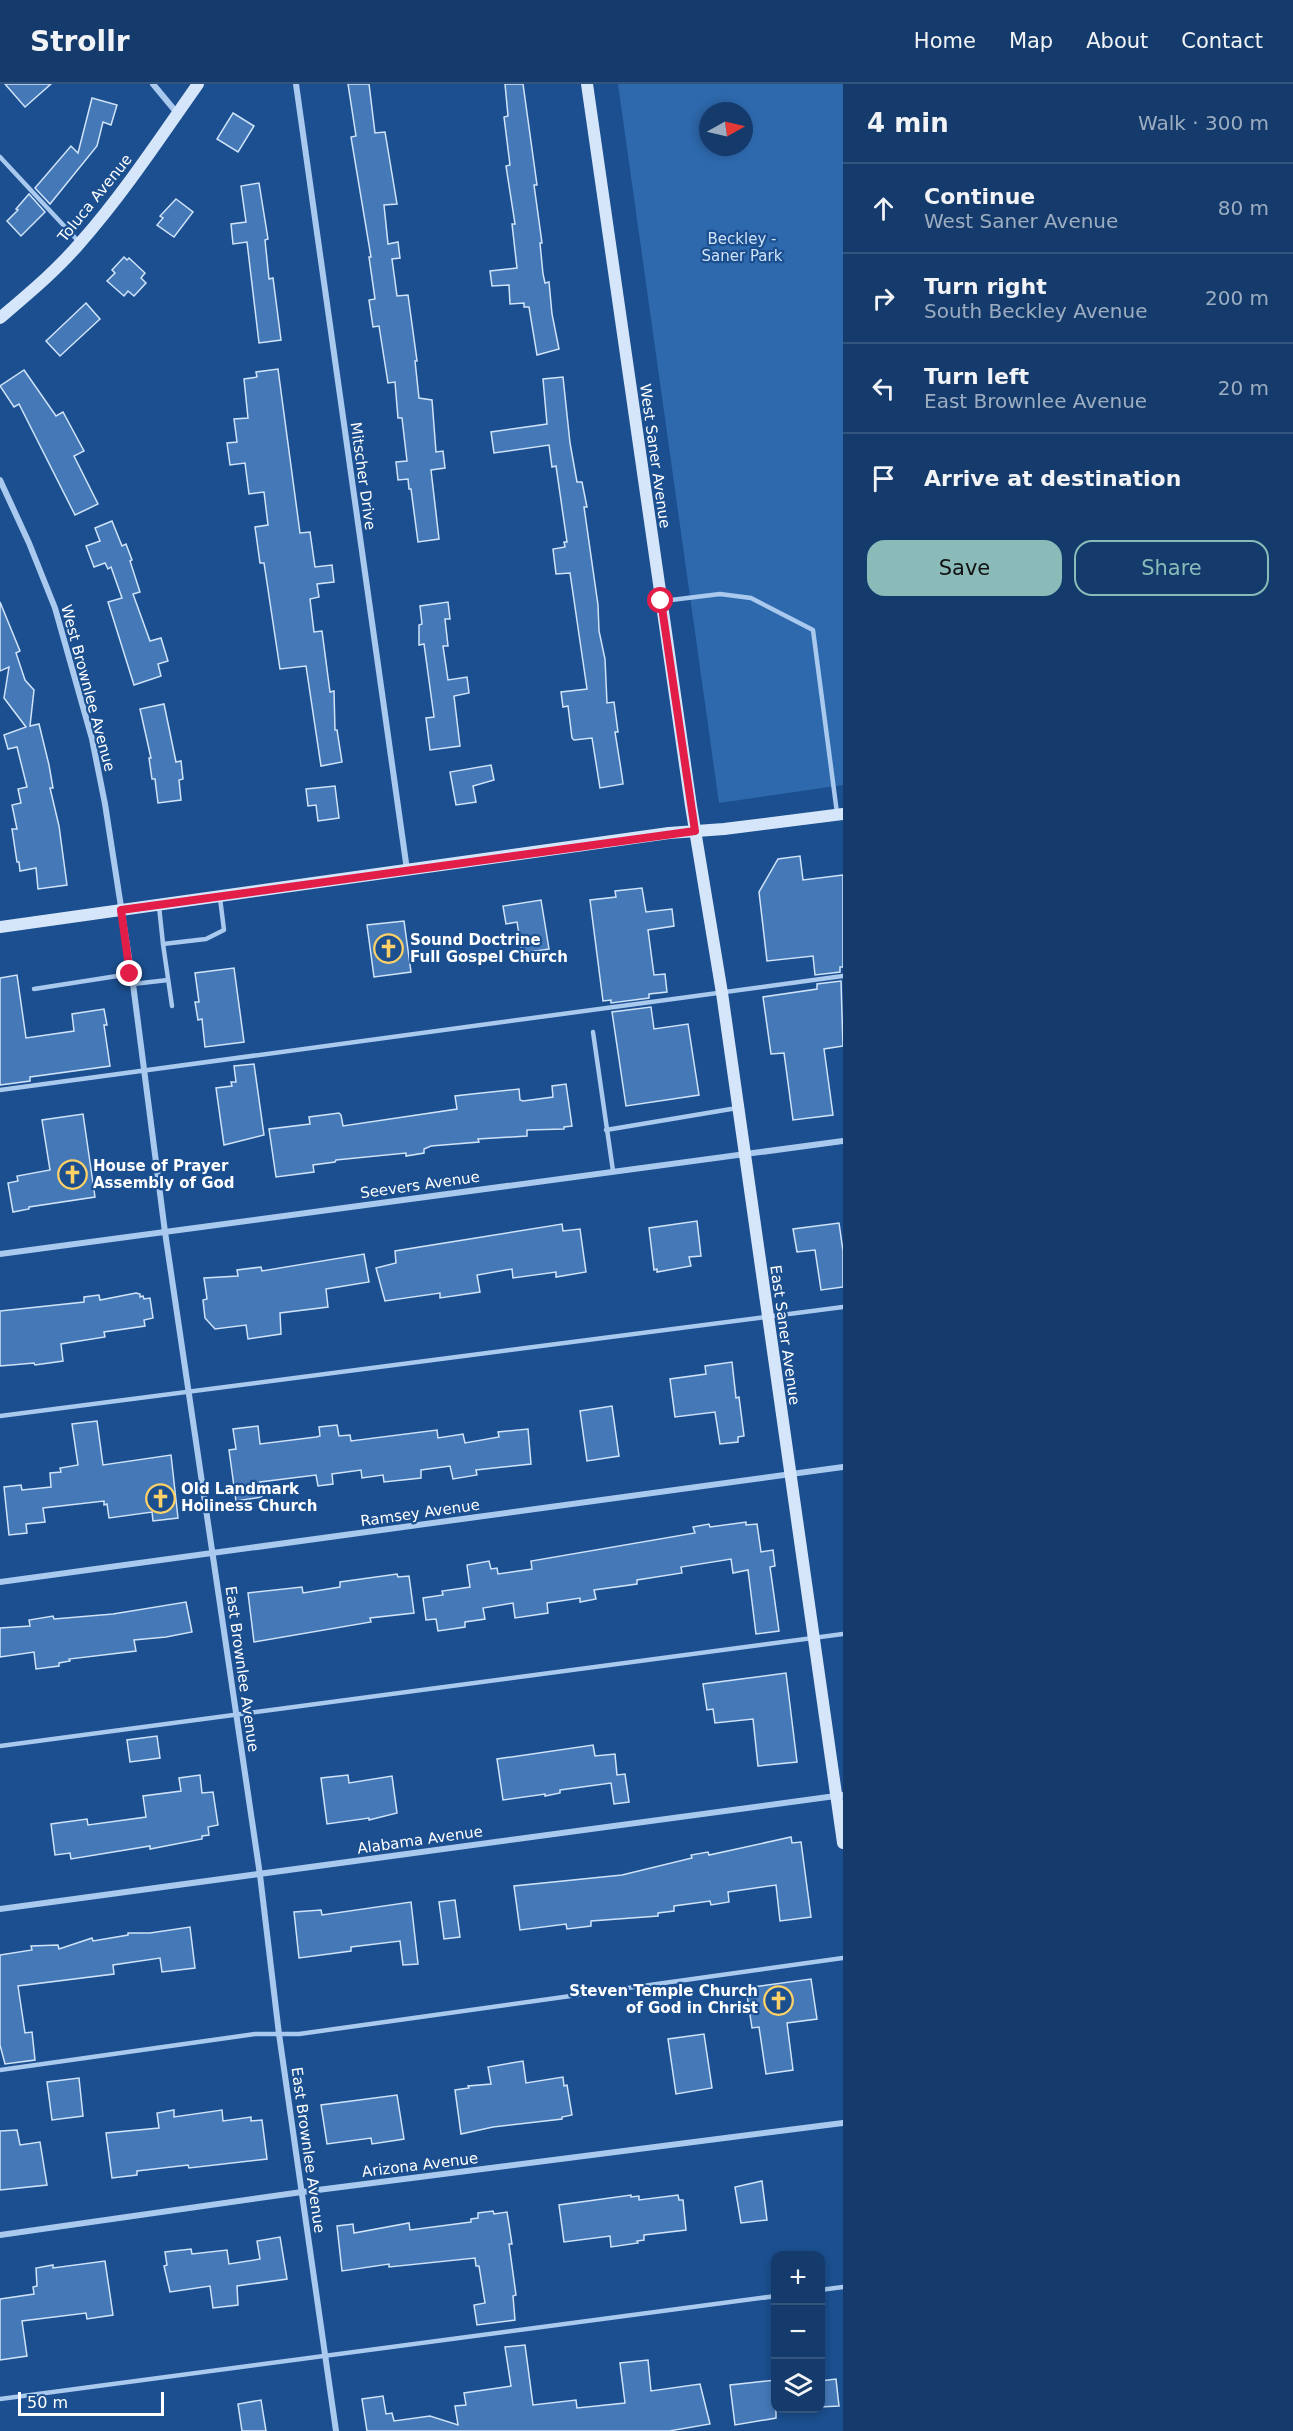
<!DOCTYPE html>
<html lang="en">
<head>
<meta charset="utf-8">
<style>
	:root { --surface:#143b6b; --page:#1d4271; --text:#f1f3f6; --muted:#9dadc1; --line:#33557e; --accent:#8bbbb9 }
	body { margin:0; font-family:"DejaVu Sans",sans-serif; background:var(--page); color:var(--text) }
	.controls { position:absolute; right:18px; bottom:18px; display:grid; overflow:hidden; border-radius:12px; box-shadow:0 3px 9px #0003 }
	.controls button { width:54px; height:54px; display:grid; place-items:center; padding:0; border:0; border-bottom:2px solid var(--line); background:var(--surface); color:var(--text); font:30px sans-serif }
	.compass { position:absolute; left:699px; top:18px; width:54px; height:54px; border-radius:50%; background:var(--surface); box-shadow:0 3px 9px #0003; rotate:82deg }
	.scale { position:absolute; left:18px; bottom:15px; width:146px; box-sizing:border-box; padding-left:6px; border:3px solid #fff; border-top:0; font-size:16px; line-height:21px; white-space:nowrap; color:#fff; -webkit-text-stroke:4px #1b4f8f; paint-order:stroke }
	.stop { position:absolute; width:18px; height:18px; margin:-14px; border:4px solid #e11d48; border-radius:50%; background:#fff }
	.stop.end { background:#e11d48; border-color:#fff; box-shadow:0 2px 6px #0008 }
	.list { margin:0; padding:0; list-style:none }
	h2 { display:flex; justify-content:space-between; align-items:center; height:78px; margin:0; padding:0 24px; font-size:26px }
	h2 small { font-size:20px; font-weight:400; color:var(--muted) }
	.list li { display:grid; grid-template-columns:39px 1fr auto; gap:18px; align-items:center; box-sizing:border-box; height:90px; padding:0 24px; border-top:2px solid var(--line) }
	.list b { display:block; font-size:22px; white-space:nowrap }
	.list p { margin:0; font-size:20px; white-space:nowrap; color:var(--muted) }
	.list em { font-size:20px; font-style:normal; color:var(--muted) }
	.actions { display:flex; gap:12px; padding:18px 24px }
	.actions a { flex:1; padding:14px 0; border:2px solid var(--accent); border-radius:18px; text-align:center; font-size:21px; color:var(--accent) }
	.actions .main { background:var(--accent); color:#111 }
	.icon { flex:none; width:33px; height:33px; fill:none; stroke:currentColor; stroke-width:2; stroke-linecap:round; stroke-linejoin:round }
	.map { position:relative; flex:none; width:843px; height:2347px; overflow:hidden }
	header { display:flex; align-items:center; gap:36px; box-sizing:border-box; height:84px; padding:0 30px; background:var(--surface); border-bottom:2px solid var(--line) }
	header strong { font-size:28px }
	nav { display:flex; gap:33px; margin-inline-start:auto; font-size:21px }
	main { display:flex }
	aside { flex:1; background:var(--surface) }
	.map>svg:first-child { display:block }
	.green { fill:#2e69ad; fill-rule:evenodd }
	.building { fill:#4478b7; stroke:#cfe3fa; stroke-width:1.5 }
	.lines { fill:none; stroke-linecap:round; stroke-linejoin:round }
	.lane { stroke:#a9c9ee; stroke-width:4.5 }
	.street { stroke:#a9c9ee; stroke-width:6 }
	.secondary { stroke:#d6e6fa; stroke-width:12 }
	.route { stroke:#e11d48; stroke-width:8 }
	.labels { text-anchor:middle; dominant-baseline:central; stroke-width:4.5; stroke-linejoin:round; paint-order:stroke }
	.street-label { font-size:15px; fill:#fff; stroke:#1b4f8f }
	.park-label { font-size:15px; fill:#cfe3fa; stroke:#1b4f8f }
	.poi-label { font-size:15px; font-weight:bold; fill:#fff; stroke:#1b4f8f; text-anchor:start }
</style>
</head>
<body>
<header>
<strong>Strollr</strong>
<nav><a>Home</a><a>Map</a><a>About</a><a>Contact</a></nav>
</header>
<main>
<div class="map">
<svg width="843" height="2347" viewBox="0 0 843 2347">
	<rect width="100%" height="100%" fill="#1b4f8f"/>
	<path class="green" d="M618,0h225v701l-124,18zM708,27h36v36h-36z"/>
	<g class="building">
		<polygon points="5,0 51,0 25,23"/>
		<polygon points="348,0 369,0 375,49 385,48 397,120 384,121 388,160 398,158 400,174 392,175 397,212 408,211 417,277 415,277 419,314 432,316 436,368 443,367 445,384 431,386 439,455 418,458 411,405 409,405 408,395 398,396 396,378 407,377 402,334 398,334 395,298 388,299 379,242 373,243 369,216 375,215 369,173 371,173 351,53 356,52"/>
		<polygon points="505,0 523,0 537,101 534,101 542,159 540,159 543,190 545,199 549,198 552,230 559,265 537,271 529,223 524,223 524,219 510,220 509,201 492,202 490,187 517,184 512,140 515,140 506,82 510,81 504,33 508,32"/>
		<polygon points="92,14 117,21 111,41 103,38 97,62 50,120 35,104 71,62 78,69"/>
		<polygon points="233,29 254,42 238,68 217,55"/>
		<polygon points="259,99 268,155 265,156 269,195 273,194 281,256 259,259 247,158 233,160 231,140 246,138 241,102"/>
		<polygon points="29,110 45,128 21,152 7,137 18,126 16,125"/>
		<polygon points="176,115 193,128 174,153 157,141 163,134 160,132"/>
		<polygon points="124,173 127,176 129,174 145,189 141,194 146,199 134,212 128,207 124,212 107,197 115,189 112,186"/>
		<polygon points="86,219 100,235 60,272 46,257"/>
		<polygon points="278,285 300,449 310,448 315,483 332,481 334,498 317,500 319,513 310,515 314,548 322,547 330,608 334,607 335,646 337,646 342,678 321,682 306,582 280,585 264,479 260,479 255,443 268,441 264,408 249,410 245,379 230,381 227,359 237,358 234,335 248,334 244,295 257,293 256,288"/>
		<polygon points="24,286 56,332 63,328 84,367 74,372 98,420 75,431 19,320 14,323 0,302"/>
		<polygon points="563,293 570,359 577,398 582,398 587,423 584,423 598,521 599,547 605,575 607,619 614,618 618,648 615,648 622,692 623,700 600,704 592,654 574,656 572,654 568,622 563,623 561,608 587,605 570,489 556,490 553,465 565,463 564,458 567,458 556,382 552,383 549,361 494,369 491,348 547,340 543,295"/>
		<polygon points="112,437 122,462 126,460 132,476 130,477 140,508 133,510 150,557 161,554 168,577 158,580 161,592 134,601 108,518 122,514 111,483 108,485 105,479 94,483 86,462 100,457 95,444"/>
		<polygon points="0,518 20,567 16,569 25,596 34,606 30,642 39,640 49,681 53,704 50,704 59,742 67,801 38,805 36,784 20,787 19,778 17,778 12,745 17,745 12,721 21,719 18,705 27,703 17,663 8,665 4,651 26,643 4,614 9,583 0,587"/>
		<polygon points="448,518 450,535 445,535 448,562 443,562 448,596 467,593 469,609 454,612 460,662 430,666 426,634 434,633 424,560 419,561 419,541 422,540 420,522"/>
		<polygon points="164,620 176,678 181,677 183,695 179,696 181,716 158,719 155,695 152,695 149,674 151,674 140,625"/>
		<polygon points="491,681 494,696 473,702 476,718 456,721 450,688"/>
		<polygon points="335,702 339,734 318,737 316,721 308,722 306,705"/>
		<polygon points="800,772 803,796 843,791 843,883 840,883 840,888 815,891 813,872 767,877 759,808 778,775"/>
		<polygon points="642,804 646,828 672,825 674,842 648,846 654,891 665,890 667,908 649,910 649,914 611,919 611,916 603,917 590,816 616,813 615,807"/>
		<polygon points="541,816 549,865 522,869 517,838 506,840 503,822"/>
		<polygon points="404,837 411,888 374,893 367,841"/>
		<polygon points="234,884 244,958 205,963 202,935 198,936 195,918 199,918 195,889"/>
		<polygon points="17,891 26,954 74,947 72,930 104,925 107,941 104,941 110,982 30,993 30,997 0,1001 0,894"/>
		<polygon points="841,897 843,962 824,965 833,1031 793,1036 784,969 771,970 763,913 817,905 817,900"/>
		<polygon points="651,923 654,945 688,940 699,1011 626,1022 612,928"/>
		<polygon points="254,980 264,1051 224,1061 216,1004 232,1002 231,998 236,998 234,982"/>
		<polygon points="566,1000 572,1042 564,1043 564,1045 527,1046 527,1052 478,1055 479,1058 431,1062 424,1065 424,1069 406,1072 406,1069 336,1076 335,1078 313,1081 314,1088 276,1093 269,1045 310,1040 309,1033 339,1029 341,1031 343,1042 457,1025 455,1012 472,1010 519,1005 520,1016 523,1017 553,1013 552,1002"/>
		<polygon points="83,1030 95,1113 29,1123 29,1125 13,1128 8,1099 18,1097 17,1092 50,1086 42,1036"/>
		<polygon points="697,1137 701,1172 689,1173 691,1182 657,1188 657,1185 654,1186 649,1144"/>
		<polygon points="839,1139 843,1167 843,1203 821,1206 815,1166 797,1168 793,1145"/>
		<polygon points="562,1140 563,1147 580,1145 586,1188 556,1193 556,1188 513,1194 512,1185 477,1191 480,1208 440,1214 440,1209 385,1217 376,1184 396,1179 395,1167"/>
		<polygon points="364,1170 369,1198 326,1205 328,1223 280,1229 281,1250 248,1255 246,1241 215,1245 205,1234 203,1216 207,1215 204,1194 238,1192 237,1186 261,1183 262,1187"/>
		<polygon points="136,1209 140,1210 140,1213 143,1212 144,1215 150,1214 153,1234 144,1236 145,1242 104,1248 105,1253 61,1260 63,1277 35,1281 34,1279 0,1282 0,1227 84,1218 84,1213 99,1211 100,1216"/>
		<polygon points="732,1278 736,1314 739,1313 744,1352 738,1353 738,1358 720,1360 715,1328 675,1333 670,1295 706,1290 705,1282"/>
		<polygon points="612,1322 619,1372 587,1377 580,1327"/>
		<polygon points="97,1337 103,1381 171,1371 178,1434 153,1437 152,1428 109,1434 107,1420 104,1421 104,1417 43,1424 45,1438 26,1440 27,1449 9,1451 4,1403 21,1401 22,1406 51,1403 50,1389 61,1388 60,1384 78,1381 72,1340"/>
		<polygon points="337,1341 339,1352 350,1351 351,1357 437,1346 438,1354 463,1350 465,1359 499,1353 498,1348 528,1345 531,1380 476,1386 477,1391 453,1395 450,1382 421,1386 421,1394 384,1398 383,1391 362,1394 361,1386 332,1390 333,1400 318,1402 316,1391 260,1398 262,1413 236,1417 229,1366 236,1365 233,1345 258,1342 260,1360 316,1353 320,1352 319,1343"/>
		<polygon points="746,1438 746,1441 757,1440 761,1468 773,1466 775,1482 770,1483 779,1547 756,1550 748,1486 733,1489 731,1475 681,1483 682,1489 637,1496 637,1500 594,1506 596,1515 580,1518 580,1514 547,1519 548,1529 515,1534 513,1519 483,1524 485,1535 465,1538 465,1543 438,1547 436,1535 426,1536 423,1514 443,1511 442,1507 470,1503 467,1481 489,1477 491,1485 497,1484 498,1490 532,1485 531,1477 695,1449 693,1443 709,1440 710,1443"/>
		<polygon points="397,1490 398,1493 409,1492 414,1529 370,1534 371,1538 254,1558 248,1509 302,1503 303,1509 340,1503 340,1498"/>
		<polygon points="186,1518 192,1548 166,1553 134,1556 136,1567 69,1575 70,1577 59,1579 59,1582 36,1585 34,1568 0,1573 0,1544 30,1542 29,1536 53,1532 54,1535 113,1530"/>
		<polygon points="786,1589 797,1678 758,1682 753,1635 715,1639 713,1625 707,1626 703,1600"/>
		<polygon points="157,1652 160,1674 130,1678 127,1656"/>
		<polygon points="593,1661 595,1672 615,1670 617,1691 625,1690 629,1718 614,1720 611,1699 560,1706 560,1709 545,1712 545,1710 503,1716 497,1675"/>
		<polygon points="200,1691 202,1709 213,1708 218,1741 208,1743 209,1751 202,1752 202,1755 150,1765 150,1762 71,1775 70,1769 55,1771 51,1740 87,1735 88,1741 146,1733 143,1712 181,1707 179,1694"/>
		<polygon points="348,1691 349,1699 392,1692 397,1729 369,1736 369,1734 327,1740 321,1694"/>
		<polygon points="791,1753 792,1759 801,1758 811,1833 780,1837 776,1801 728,1808 729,1818 711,1821 710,1817 674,1822 674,1827 658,1829 658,1832 591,1837 591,1842 567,1845 566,1840 520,1846 514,1802 622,1791 692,1774 691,1771 708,1768 709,1771"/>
		<polygon points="455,1816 460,1853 444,1855 439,1818"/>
		<polygon points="411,1818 418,1880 403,1881 400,1857 351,1863 351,1867 299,1874 294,1828 321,1826 322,1831"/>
		<polygon points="190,1843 195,1884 162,1888 160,1874 113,1881 114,1890 18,1902 25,1949 32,1948 35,1976 5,1980 0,1961 0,1871 32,1866 31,1862 58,1861 59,1865 92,1854 93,1857 128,1851 128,1849 150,1849"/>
		<polygon points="811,1895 817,1935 787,1939 793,1986 766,1990 759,1943 752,1944 746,1904"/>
		<polygon points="704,1950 712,2004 676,2010 668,1955"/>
		<polygon points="523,1977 526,1999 563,1993 564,2002 567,2001 572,2031 562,2033 562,2035 493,2043 461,2050 455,2006 469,2004 468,2002 491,2000 488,1983"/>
		<polygon points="79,1994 83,2032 52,2036 47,1998"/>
		<polygon points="397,2011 404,2055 372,2060 371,2054 327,2060 321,2021"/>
		<polygon points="174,2026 174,2033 222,2026 223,2037 251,2033 251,2037 262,2036 267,2075 189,2084 188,2081 137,2087 137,2091 112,2094 106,2049 159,2044 157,2029"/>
		<polygon points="17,2046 20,2061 40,2058 47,2101 0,2106 0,2047"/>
		<polygon points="762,2097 767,2136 741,2139 735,2103"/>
		<polygon points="631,2111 631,2113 639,2112 639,2116 678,2111 679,2116 683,2116 686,2146 644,2151 644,2156 637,2157 638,2159 611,2163 610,2152 564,2158 559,2121"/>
		<polygon points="493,2127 494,2130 507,2128 512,2160 509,2160 516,2211 513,2212 515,2236 477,2241 474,2221 485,2219 479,2182 476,2182 475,2174 389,2183 389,2180 342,2187 337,2142 353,2140 354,2149 409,2139 410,2146 471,2138 471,2135 478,2134 478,2129"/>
		<polygon points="280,2153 287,2195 237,2202 238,2221 213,2224 210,2202 170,2208 164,2182 167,2181 165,2168 191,2165 192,2170 227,2166 229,2180 260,2175 257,2157"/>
		<polygon points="105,2177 113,2231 87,2235 86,2229 22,2237 27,2272 0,2276 0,2215 34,2210 33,2203 37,2202 36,2184 53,2181 53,2184"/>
		<polygon points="525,2261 533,2321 576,2316 577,2324 625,2319 620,2279 648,2276 651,2307 700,2300 710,2340 669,2347 367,2347 362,2315 383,2312 386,2330 392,2329 394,2337 430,2332 458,2341 455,2322 466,2321 464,2309 511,2302 505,2263"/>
		<polygon points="836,2295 839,2322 820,2323 820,2297"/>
		<polygon points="776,2296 776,2334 735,2341 730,2301"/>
		<polygon points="261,2316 266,2347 242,2347 238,2320"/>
	</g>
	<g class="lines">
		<g class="lane">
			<polyline points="0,73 80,159"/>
			<polyline points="663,517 720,510 751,514 813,546 837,729"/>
			<polyline points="159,822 163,860 206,855 224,846 220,814"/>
			<polyline points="163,860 172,922"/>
			<polyline points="133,900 168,896"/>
			<polyline points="34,905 130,890"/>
			<polyline points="593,948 613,1087"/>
			<polyline points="0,1006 843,892"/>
			<polyline points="606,1046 737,1024"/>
			<polyline points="0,1332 843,1223"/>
			<polyline points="0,1662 843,1550"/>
			<polyline points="0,1986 255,1950 299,1950 843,1874"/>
			<polyline points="820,2206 843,2203"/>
			<polyline points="0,2315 776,2212"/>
		</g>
		<g class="street">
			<polyline points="153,0 177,29"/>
			<polyline points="296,0 407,786"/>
			<polyline points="0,396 29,459 55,524 92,655 105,720 133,900 165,1148 260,1791 279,1950 336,2347"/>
			<polyline points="0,1170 843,1057"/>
			<polyline points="0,1498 843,1383"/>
			<polyline points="0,1825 843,1711"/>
			<polyline points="0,2151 302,2108 843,2039"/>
		</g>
		<g class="secondary">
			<polyline points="587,0 691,722 722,909 843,1759"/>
			<path d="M0,234c28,-24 56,-47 80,-75 44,-50 80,-105 118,-159"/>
			<polyline points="0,843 669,749 724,745 843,730"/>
		</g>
	</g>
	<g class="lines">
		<polyline class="route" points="130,890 121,826 695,747 661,517"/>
	</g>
	<defs>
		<symbol id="church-ring" viewBox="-11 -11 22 22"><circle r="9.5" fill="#1b4f8f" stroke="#ffd166" stroke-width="1.5"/><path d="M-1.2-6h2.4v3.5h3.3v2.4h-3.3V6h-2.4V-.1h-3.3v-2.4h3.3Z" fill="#ffd166"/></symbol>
	</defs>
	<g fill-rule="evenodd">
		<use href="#church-ring" x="372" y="848" width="33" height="33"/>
		<use href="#church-ring" x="56" y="1074" width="33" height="33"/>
		<use href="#church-ring" x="144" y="1398" width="33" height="33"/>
		<use href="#church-ring" x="762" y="1900" width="33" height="33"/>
	</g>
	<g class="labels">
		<g class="street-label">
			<text transform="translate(95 114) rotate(-51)">Toluca Avenue</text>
			<text transform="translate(655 372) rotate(82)">West Saner Avenue</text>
			<text transform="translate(363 392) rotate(82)">Mitscher Drive</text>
			<text transform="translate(88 604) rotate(75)">West Brownlee Avenue</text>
			<text transform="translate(420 1101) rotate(-8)">Seevers Avenue</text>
			<text transform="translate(785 1251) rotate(82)">East Saner Avenue</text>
			<text transform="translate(420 1429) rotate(-8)">Ramsey Avenue</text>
			<text transform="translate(242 1585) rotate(82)">East Brownlee Avenue</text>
			<text transform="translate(420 1756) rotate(-8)">Alabama Avenue</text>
			<text transform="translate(308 2066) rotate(82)">East Brownlee Avenue</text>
			<text transform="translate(420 2081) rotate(-7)">Arizona Avenue</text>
		</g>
		<g class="park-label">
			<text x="742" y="155">Beckley -<tspan x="742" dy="17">Saner Park</tspan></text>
		</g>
		<g class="poi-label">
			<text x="410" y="856">Sound Doctrine<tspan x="410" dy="17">Full Gospel Church</tspan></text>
			<text x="93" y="1082">House of Prayer<tspan x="93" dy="17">Assembly of God</tspan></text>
			<text x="181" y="1405">Old Landmark<tspan x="181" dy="17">Holiness Church</tspan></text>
			<text x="758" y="1907" text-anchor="end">Steven Temple Church<tspan x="758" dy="17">of God in Christ</tspan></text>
		</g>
	</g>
</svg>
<div class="controls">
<button>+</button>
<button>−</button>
<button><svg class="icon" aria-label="layers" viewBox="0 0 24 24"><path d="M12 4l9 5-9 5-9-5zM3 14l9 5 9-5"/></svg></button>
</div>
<svg class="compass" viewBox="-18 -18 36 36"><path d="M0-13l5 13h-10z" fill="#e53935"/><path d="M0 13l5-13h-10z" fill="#9dadc1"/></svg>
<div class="scale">50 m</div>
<div class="stop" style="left:661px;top:517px"></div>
<div class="stop end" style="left:130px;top:890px"></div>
</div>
<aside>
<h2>4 min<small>Walk · 300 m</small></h2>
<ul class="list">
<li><svg class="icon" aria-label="ahead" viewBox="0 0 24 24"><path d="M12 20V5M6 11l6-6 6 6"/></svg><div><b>Continue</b><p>West Saner Avenue</p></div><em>80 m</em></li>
<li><svg class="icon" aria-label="right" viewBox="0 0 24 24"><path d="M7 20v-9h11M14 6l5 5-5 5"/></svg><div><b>Turn right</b><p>South Beckley Avenue</p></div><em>200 m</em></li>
<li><svg class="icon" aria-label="left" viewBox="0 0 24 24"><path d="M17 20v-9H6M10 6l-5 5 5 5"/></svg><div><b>Turn left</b><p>East Brownlee Avenue</p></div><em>20 m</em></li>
<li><svg class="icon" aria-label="arrive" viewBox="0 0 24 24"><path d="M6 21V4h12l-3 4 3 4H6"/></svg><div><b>Arrive at destination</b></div></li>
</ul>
<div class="actions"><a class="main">Save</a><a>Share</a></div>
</aside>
</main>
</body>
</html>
